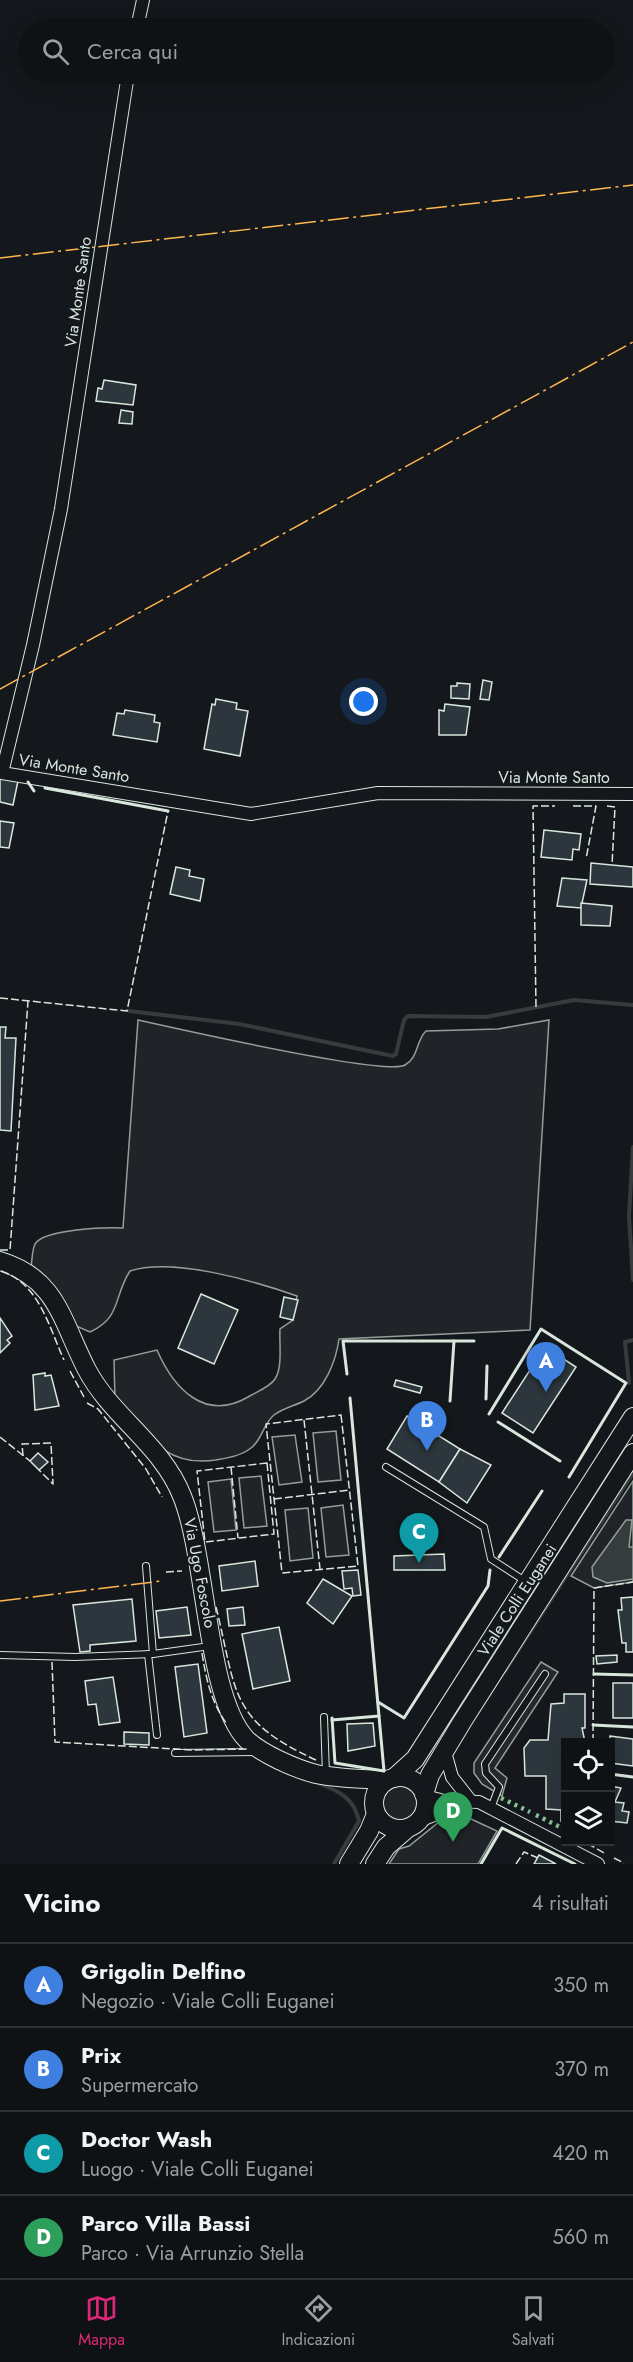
<!DOCTYPE html>
<html lang="it">
<head>
<meta charset="utf-8">
<style>
	:root { --surface:#0f1215; --page:#181b1e; --text:#f1f3f6; --muted:#9b9ea0; --line:#2f3234; --accent:#db2777 }
	body { margin:0; font-family:Jost,sans-serif; background:var(--page); color:var(--text) }
	.controls { position:absolute; right:18px; bottom:18px; display:grid; overflow:hidden; border-radius:0px; box-shadow:0 6px 24px #0002 }
	.controls button { width:54px; height:54px; display:grid; place-items:center; padding:0; border:0; border-bottom:2px solid var(--line); background:var(--surface); color:var(--text); font:30px sans-serif }
	.you { position:absolute; left:364px; top:702px; width:21px; height:21px; margin:-15px; border:4px solid #fff; border-radius:50%; background:#1a73e8; box-shadow:0 0 0 9px #1a73e833 }
	.badge { display:grid; place-items:center; width:39px; height:39px; border-radius:50%; background:var(--accent); color:#fff; font-size:20px; font-weight:700 }
	.pin { position:absolute; translate:-50% -50px; filter:drop-shadow(0 2px 3px #0008) }
	.pin::after { content:''; position:absolute; top:32px; width:21px; height:18px; background:inherit; clip-path:polygon(0 0,100% 0,50% 100%) }
	.list { margin:0; padding:0; list-style:none }
	h2 { display:flex; justify-content:space-between; align-items:center; height:78px; margin:0; padding:0 24px; font-size:26px }
	h2 small { font-size:20px; font-weight:400; color:var(--muted) }
	.list li { display:grid; grid-template-columns:39px 1fr auto; gap:18px; align-items:center; box-sizing:border-box; height:84px; padding:0 24px; border-top:2px solid var(--line) }
	.list b { display:block; font-size:22px; white-space:nowrap }
	.list p { margin:0; font-size:20px; white-space:nowrap; color:var(--muted) }
	.list em { font-size:20px; font-style:normal; color:var(--muted) }
	.icon { flex:none; width:33px; height:33px; fill:none; stroke:currentColor; stroke-width:2; stroke-linecap:round; stroke-linejoin:round }
	.map { position:relative; flex:none; width:633px; height:1864px; overflow:hidden }
	.search { position:absolute; background:var(--surface); box-shadow:0 6px 24px #0002; left:18px; right:18px; top:18px; height:66px; display:flex; align-items:center; gap:15px; box-sizing:border-box; padding:0 21px; border-radius:33px; color:var(--muted); font-size:22px }
	.sheet { height:414px; background:var(--surface) }
	nav { display:flex; justify-content:space-around; align-items:center; box-sizing:border-box; height:84px; border-top:2px solid var(--line); background:var(--surface); font-size:16px; color:var(--muted) }
	nav a { display:grid; justify-items:center; gap:3px }
	nav .on { color:var(--accent) }
	.map>svg:first-child { display:block }
	.green { fill:#202428; stroke:#939e99; stroke-width:1.5 }
	.parking { fill:#24282b; stroke:#939e99; stroke-width:1.5 }
	.water { fill:#363b3e; stroke:#939e99; stroke-width:1.5 }
	.lines { fill:none; stroke-linecap:round; stroke-linejoin:round }
	.stream { stroke:#363b3e; stroke-width:4 }
	.building { fill:#2c363c; stroke:#d8e6dc; stroke-width:1.5 }
	.lane-casing { stroke:#d8e6dc; stroke-width:8 }
	.street-casing { stroke:#d8e6dc; stroke-width:14 }
	.secondary-casing { stroke:#d8e6dc; stroke-width:20 }
	.lane { stroke:#14181c; stroke-width:6 }
	.street { stroke:#14181c; stroke-width:12 }
	.secondary { stroke:#14181c; stroke-width:18 }
	.hedge { stroke:#8ac095; stroke-width:4.5; stroke-dasharray:3 4.5; stroke-linecap:butt }
	.fence { stroke:#d8e6dc; stroke-width:1.5; stroke-dasharray:8 3; stroke-linecap:butt }
	.wall { stroke:#d8e6dc; stroke-width:3 }
	.power { stroke:#ffb74d; stroke-width:1.5; stroke-dasharray:21 4.5 3 4.5; stroke-linecap:butt }
	.labels { text-anchor:middle; dominant-baseline:central; stroke-width:4.5; stroke-linejoin:round; paint-order:stroke }
	.street-label { font-size:16px; fill:#d8e6dc; stroke:#14181c }
</style>
</head>
<body>
<div class="map">
<svg width="633" height="1864" viewBox="0 0 633 1864">
	<rect width="100%" height="100%" fill="#14181c"/>
	<g class="green">
		<path d="M138,1020c36,8 248,56 267,45 14,-8 11,-25 21,-34l72,-2 51,-9 -19,310 -191,9c-3,22 -14,51 -35,62 -10,5 -21,7 -30,14 -11,9 -12,25 -23,33 -10,8 -24,10 -35,12 -51,8 -71,-27 -101,-60l-1,-40 43,-10c17,39 48,72 91,47 8,-5 22,-10 27,-18 8,-12 4,-36 5,-50l13,-9 4,-24c-43,-15 -124,-39 -167,-25 -17,26 -8,46 -40,61l-21,-9 -38,-55c1,-7 1,-18 4,-24 9,-15 72,-17 88,-16z"/>
		<polygon points="336,1431 341,1480 318,1482 313,1433"/>
		<polygon points="295,1435 302,1482 279,1485 272,1437"/>
		<polygon points="261,1476 267,1526 244,1528 239,1478"/>
		<polygon points="231,1479 236,1530 214,1532 208,1482"/>
		<polygon points="633,1481 633,1582 594,1588 571,1576"/>
		<polygon points="343,1505 349,1555 326,1557 321,1508"/>
		<polygon points="308,1508 313,1558 290,1561 285,1510"/>
		<circle cx="400" cy="1803" r="17"/>
		<polygon points="471,1819 497,1831 478,1864 389,1864 399,1849 409,1846 439,1822"/>
	</g>
	<polygon class="parking" points="541,1662 558,1672 495,1768 507,1778 502,1796 482,1784 474,1773 474,1763"/>
	<polygon class="water" points="626,1520 632,1520 629,1547 633,1547 633,1579 607,1583 593,1577 592,1567"/>
	<g class="lines">
		<g class="stream">
			<polyline points="129,1011 239,1024 393,1056 396,1054 404,1020 408,1016 486,1017 574,1000 633,1005"/>
			<polyline points="633,1147 629,1216 633,1280"/>
			<polyline points="629,1383 625,1342 633,1340"/>
			<polyline points="505,1671 633,1473"/>
			<path d="M318,1783c21,8 36,15 41,38l-25,43"/>
			<polyline points="409,1823 415,1813"/>
		</g>
	</g>
	<g class="building">
		<polygon points="104,380 136,385 133,405 96,401 98,388 102,389"/>
		<polygon points="121,410 133,412 132,424 119,423"/>
		<polygon points="483,680 492,682 489,700 480,699"/>
		<polygon points="457,683 470,684 469,699 451,698 451,686 457,686"/>
		<polygon points="216,699 237,703 236,709 248,711 240,756 204,749 212,704 215,705"/>
		<polygon points="445,704 470,707 466,735 439,735 439,710 444,711"/>
		<polygon points="125,710 155,715 154,722 160,723 157,742 113,735 117,713 124,714"/>
		<polygon points="0,777 18,781 13,805 0,802"/>
		<polygon points="0,821 14,823 9,848 0,847"/>
		<polygon points="544,830 581,834 579,850 573,849 572,860 541,857"/>
		<polygon points="591,863 633,867 633,887 590,884"/>
		<polygon points="176,867 190,870 189,876 204,879 200,901 170,894"/>
		<polygon points="562,878 587,880 581,908 557,906"/>
		<polygon points="581,903 612,906 610,926 581,925"/>
		<polygon points="0,1027 6,1027 5,1038 16,1038 11,1131 0,1130"/>
		<polygon points="201,1294 238,1310 214,1364 178,1348"/>
		<polygon points="284,1297 298,1300 293,1320 280,1317"/>
		<polygon points="0,1318 12,1336 7,1340 10,1343 0,1353"/>
		<polygon points="545,1347 576,1367 533,1433 502,1413"/>
		<polygon points="45,1373 45,1376 51,1375 59,1406 35,1410 33,1375"/>
		<polygon points="396,1380 422,1387 420,1393 394,1386"/>
		<polygon points="407,1416 460,1449 439,1482 387,1449"/>
		<polygon points="460,1449 491,1465 467,1503 439,1482"/>
		<polygon points="38,1453 48,1462 39,1470 30,1461"/>
		<polygon points="444,1554 445,1570 394,1570 394,1556"/>
		<polygon points="255,1561 258,1586 222,1591 219,1566"/>
		<polygon points="358,1570 361,1595 353,1596 352,1588 344,1589 342,1571"/>
		<polygon points="323,1579 352,1596 333,1624 307,1603"/>
		<polygon points="633,1597 633,1652 626,1652 626,1643 622,1643 618,1610 622,1610 621,1598"/>
		<polygon points="132,1599 136,1641 90,1645 90,1651 80,1652 73,1605"/>
		<polygon points="187,1607 191,1635 159,1638 156,1611"/>
		<polygon points="243,1607 245,1625 229,1626 227,1609"/>
		<polygon points="279,1627 290,1681 253,1689 242,1634"/>
		<polygon points="617,1655 617,1662 597,1664 596,1656"/>
		<polygon points="198,1664 207,1733 184,1737 175,1667"/>
		<polygon points="113,1677 120,1722 99,1725 96,1704 88,1705 85,1681"/>
		<rect x="613" y="1683" width="20" height="35"/>
		<polygon points="564,1694 585,1694 585,1728 582,1728 585,1742 566,1742 566,1821 561,1821 561,1810 546,1809 546,1776 525,1776 524,1748 530,1740 548,1740 551,1704 564,1703"/>
		<polygon points="373,1723 375,1746 348,1751 347,1724"/>
		<polygon points="124,1732 149,1733 149,1745 124,1744"/>
		<polygon points="610,1736 633,1739 633,1766 610,1763"/>
		<polygon points="610,1786 621,1788 615,1802 624,1803 622,1811 629,1812 627,1823 610,1821"/>
		<polygon points="539,1855 556,1864 534,1864"/>
	</g>
	<g class="lines">
		<defs>
			<g id="lane">
				<polyline points="386,1467 484,1527 491,1559 525,1581"/>
				<polyline points="146,1566 153,1654"/>
				<polyline points="148,1654 157,1735"/>
				<polyline points="0,1655 75,1657 153,1654 210,1646"/>
				<polyline points="324,1717 326,1774"/>
				<polyline points="175,1753 255,1752"/>
				<polyline points="491,1808 499,1787 486,1773 485,1764 545,1674"/>
			</g>
			<g id="street">
				<polyline points="137,28 143,0"/>
				<polyline points="128,74 61,509 33,645 2,773 251,814 378,793 633,794"/>
				<polyline points="445,1752 452,1777 470,1800"/>
				<polyline points="425,1796 444,1801 479,1802 598,1864"/>
				<polyline points="419,1821 464,1803"/>
			</g>
			<g id="secondary">
				<path d="M0,1261c57,17 62,61 87,109 25,47 75,75 95,126 25,61 24,203 65,244 15,14 49,29 69,34 23,5 48,5 72,6"/>
				<circle cx="400" cy="1803" r="26"/>
				<polyline points="394,1778 415,1759 633,1417"/>
				<polyline points="424,1794 430,1775 462,1722 633,1453"/>
				<polyline points="349,1864 369,1831 376,1814"/>
				<polyline points="375,1864 386,1847 408,1828"/>
			</g>
		</defs>
		<use href="#lane" class="lane-casing"/>
		<use href="#street" class="street-casing"/>
		<use href="#secondary" class="secondary-casing"/>
		<use href="#lane" class="lane"/>
		<use href="#street" class="street"/>
		<use href="#secondary" class="secondary"/>
		<g class="hedge">
			<polyline points="501,1798 530,1812"/>
			<polyline points="536,1815 566,1830"/>
		</g>
		<g class="fence">
			<polyline points="573,806 596,806 586,859"/>
			<polyline points="607,806 615,807 612,865"/>
			<polyline points="0,998 127,1011 168,811"/>
			<polyline points="536,1007 533,806 555,806"/>
			<polyline points="0,1250 10,1250 28,1001"/>
			<path d="M1,1271c38,12 48,56 63,89"/>
			<polyline points="70,1371 84,1397"/>
			<polyline points="87,1403 98,1409 146,1469 162,1497"/>
			<polygon points="341,1415 358,1566 282,1573 266,1424"/>
			<polyline points="304,1420 320,1569"/>
			<polyline points="0,1437 30,1461"/>
			<polyline points="23,1456 22,1444 51,1443 53,1484 39,1470"/>
			<polygon points="267,1463 274,1534 205,1542 197,1471"/>
			<polyline points="231,1467 238,1538"/>
			<polyline points="274,1499 350,1490"/>
			<polyline points="166,1572 182,1571"/>
			<path d="M216,1607c21,84 12,113 100,153"/>
			<path d="M202,1653c4,26 9,48 24,70"/>
			<polyline points="52,1662 55,1742 193,1750 248,1749"/>
			<polyline points="593,1742 594,1588 633,1582"/>
			<polyline points="590,1842 590,1845 606,1854"/>
			<polyline points="614,1858 624,1863"/>
			<polyline points="516,1864 524,1852 538,1858"/>
		</g>
		<g class="wall">
			<polyline points="28,782 34,791"/>
			<polyline points="45,788 168,811"/>
			<polyline points="347,1374 343,1341 474,1341"/>
			<polyline points="486,1399 487,1366"/>
			<polyline points="450,1401 454,1341"/>
			<polyline points="489,1414 541,1329 626,1383 569,1477"/>
			<polyline points="498,1422 560,1461"/>
			<polyline points="499,1557 542,1491"/>
			<polyline points="594,1674 633,1675"/>
			<polyline points="378,1702 404,1718 488,1586 490,1570"/>
			<polyline points="332,1718 335,1763 384,1771 350,1398"/>
			<polyline points="332,1720 379,1716"/>
			<polyline points="593,1725 633,1727"/>
			<polyline points="610,1774 633,1777"/>
			<polyline points="481,1864 502,1828 575,1864"/>
		</g>
		<g class="power">
			<polyline points="0,258 633,185"/>
			<polyline points="0,689 633,342"/>
			<polyline points="0,1601 161,1581"/>
		</g>
	</g>
	<g class="labels">
		<g class="street-label">
			<text transform="translate(78 292) rotate(-82)">Via Monte Santo</text>
			<text transform="translate(74 768) rotate(9)">Via Monte Santo</text>
			<text x="554" y="777">Via Monte Santo</text>
			<text transform="translate(200 1573) rotate(79)">Via Ugo Foscolo</text>
			<text transform="translate(517 1600) rotate(-57)">Viale Colli Euganei</text>
		</g>
	</g>
</svg>
<div class="controls">
<button><svg class="icon" aria-label="locate" viewBox="0 0 24 24"><circle cx="12" cy="12" r="6"/><path d="M12 2v4M12 18v4M2 12h4M18 12h4"/></svg></button>
<button><svg class="icon" aria-label="layers" viewBox="0 0 24 24"><path d="M12 4l9 5-9 5-9-5zM3 14l9 5 9-5"/></svg></button>
</div>
<div class="you"></div>
<div class="pin badge" style="left:546px;top:1392px;background:#3f7fe0">A</div>
<div class="pin badge" style="left:427px;top:1451px;background:#3f7fe0">B</div>
<div class="pin badge" style="left:419px;top:1563px;background:#0f9aa8">C</div>
<div class="pin badge" style="left:453px;top:1842px;background:#2e9e5b">D</div>
<div class="search"><svg class="icon" aria-label="search" viewBox="0 0 24 24"><circle cx="10" cy="10" r="6"/><path d="M15 15l6 6"/></svg>Cerca qui</div>
</div>
<section class="sheet">
<h2>Vicino<small>4 risultati</small></h2>
<ul class="list">
<li><span class="badge" style="background:#3f7fe0">A</span><div><b>Grigolin Delfino</b><p>Negozio · Viale Colli Euganei</p></div><em>350 m</em></li>
<li><span class="badge" style="background:#3f7fe0">B</span><div><b>Prix</b><p>Supermercato</p></div><em>370 m</em></li>
<li><span class="badge" style="background:#0f9aa8">C</span><div><b>Doctor Wash</b><p>Luogo · Viale Colli Euganei</p></div><em>420 m</em></li>
<li><span class="badge" style="background:#2e9e5b">D</span><div><b>Parco Villa Bassi</b><p>Parco · Via Arrunzio Stella</p></div><em>560 m</em></li>
</ul>
</section>
<nav>
<a class="on"><svg class="icon" aria-label="map" viewBox="0 0 24 24"><path d="M3 6l6-2 6 2 6-2v14l-6 2-6-2-6 2zM9 4v14M15 6v14"/></svg>Mappa</a>
<a><svg class="icon" aria-label="directions" viewBox="0 0 24 24"><path d="M12 3l9 9-9 9-9-9zM9 14v-3h6M13 9l2 2-2 2"/></svg>Indicazioni</a>
<a><svg class="icon" aria-label="saved" viewBox="0 0 24 24"><path d="M7 4h10v16l-5-4-5 4z"/></svg>Salvati</a>
</nav>
</body>
</html>
